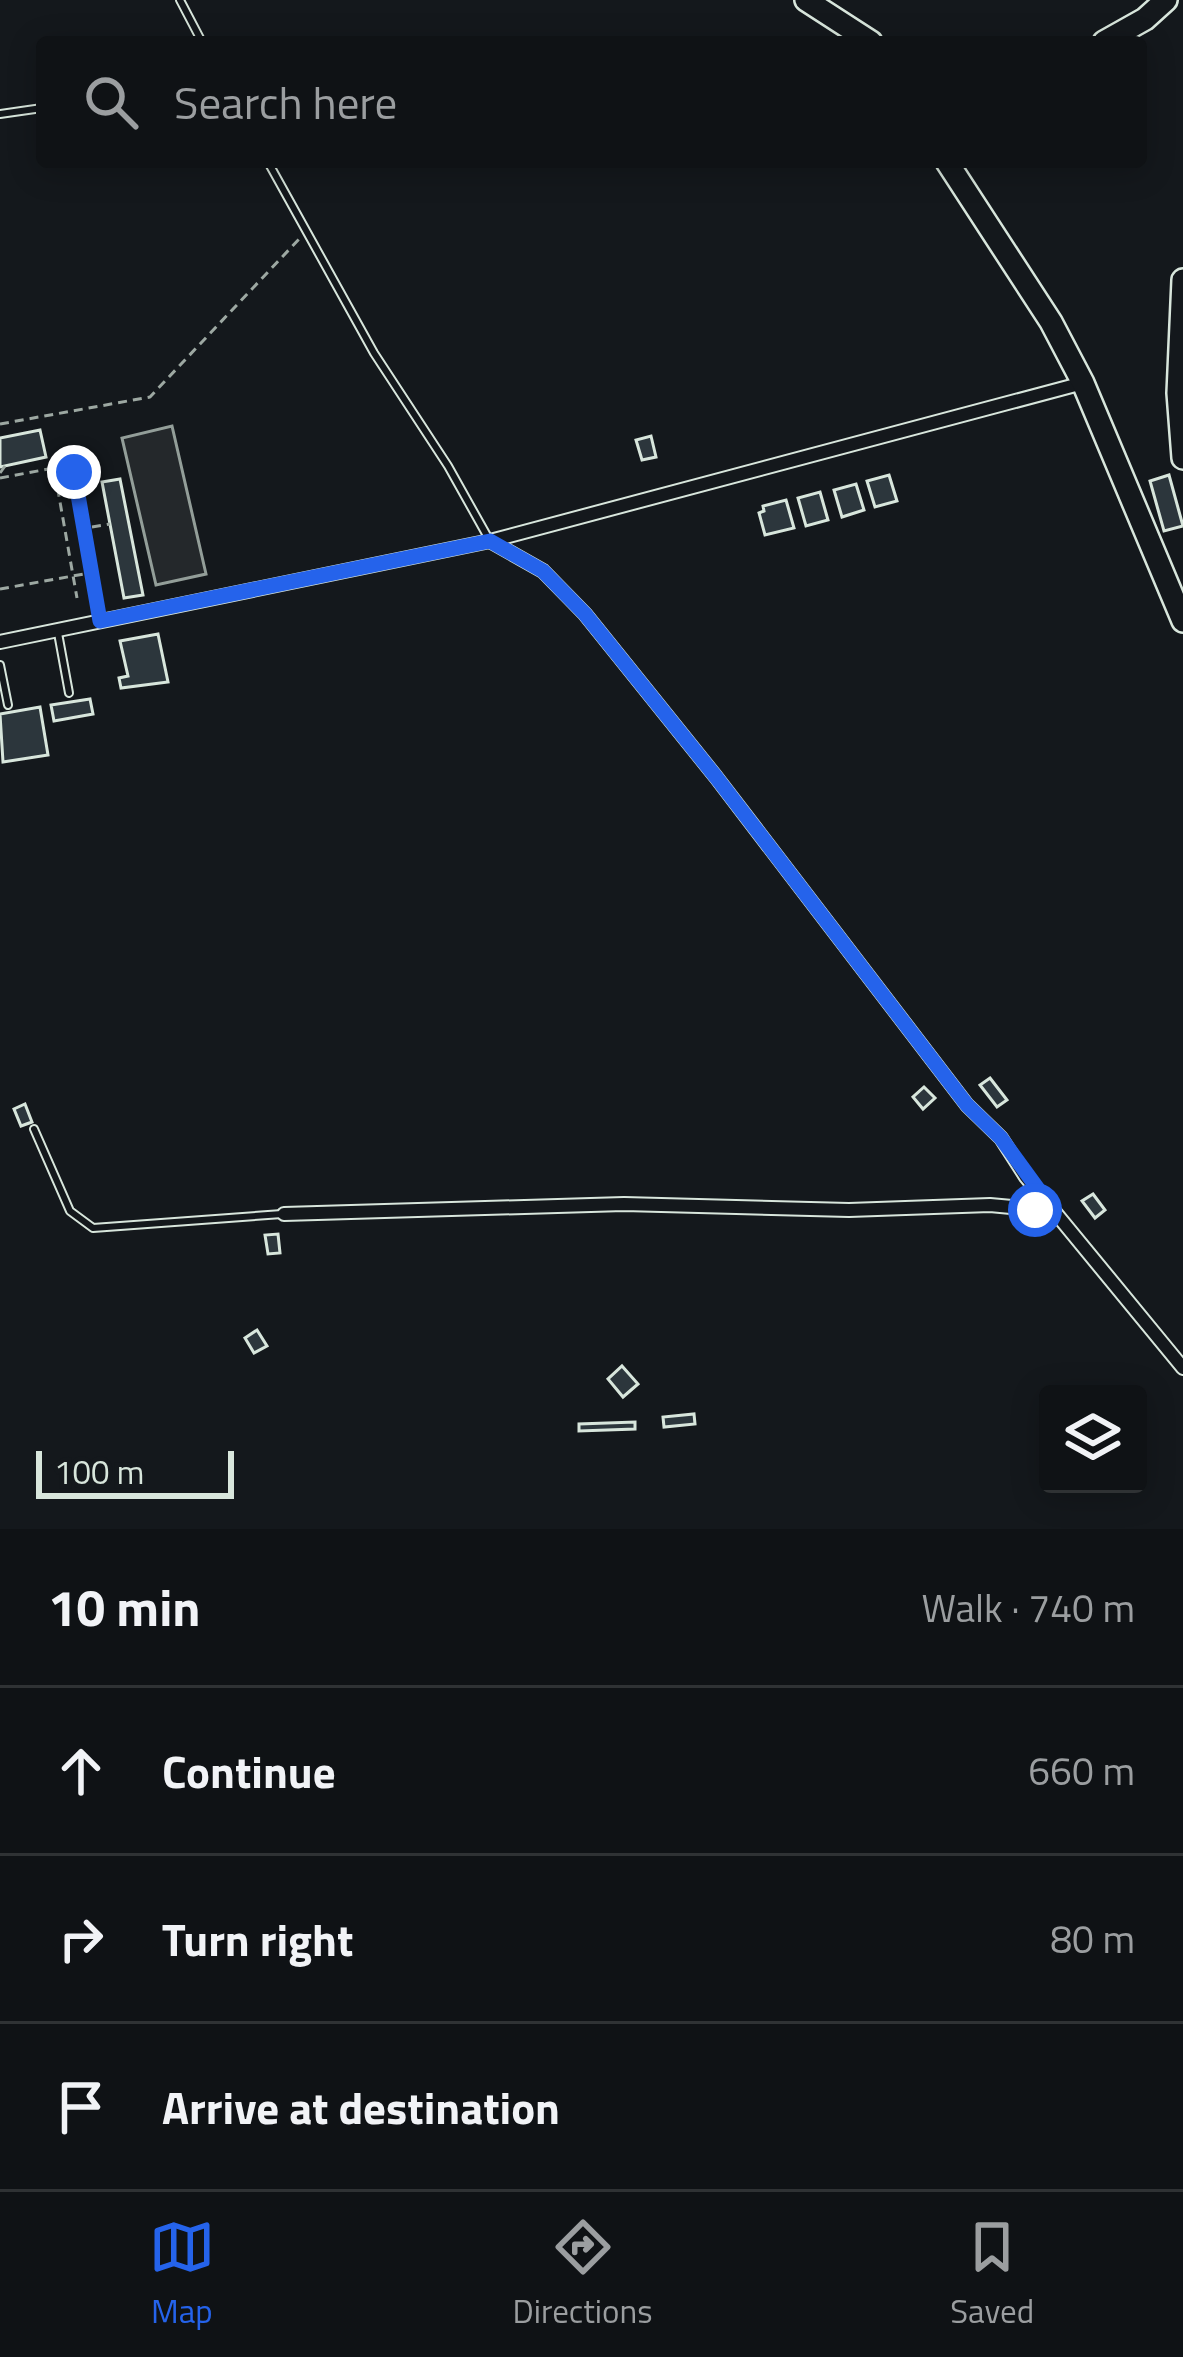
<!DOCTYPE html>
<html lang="en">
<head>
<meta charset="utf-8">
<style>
	:root { --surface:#0f1215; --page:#181b1e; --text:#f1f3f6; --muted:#9b9ea0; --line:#2f3234; --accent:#2563eb }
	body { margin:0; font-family:"Titillium Web",sans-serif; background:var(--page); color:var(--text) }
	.controls { position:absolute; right:36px; bottom:36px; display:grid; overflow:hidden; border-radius:12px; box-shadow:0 6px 30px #0003 }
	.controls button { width:108px; height:108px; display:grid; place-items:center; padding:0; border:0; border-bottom:3px solid var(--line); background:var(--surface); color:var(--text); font:60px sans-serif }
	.scale { position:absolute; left:36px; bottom:30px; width:198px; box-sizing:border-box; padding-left:12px; border:6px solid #d8e6dc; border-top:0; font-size:33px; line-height:42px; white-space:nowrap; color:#d8e6dc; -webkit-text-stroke:9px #14181c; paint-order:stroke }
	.stop { position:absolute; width:36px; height:36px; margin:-27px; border:9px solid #2563eb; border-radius:50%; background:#fff }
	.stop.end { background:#2563eb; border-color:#fff; box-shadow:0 3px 12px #0008 }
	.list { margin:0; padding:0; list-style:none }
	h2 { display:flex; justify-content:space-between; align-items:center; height:156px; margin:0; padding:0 48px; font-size:51px }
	h2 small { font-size:39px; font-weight:400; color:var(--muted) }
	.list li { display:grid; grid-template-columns:78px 1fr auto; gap:36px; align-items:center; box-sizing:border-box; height:168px; padding:0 48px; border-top:3px solid var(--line) }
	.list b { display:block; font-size:45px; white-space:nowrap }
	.list em { font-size:39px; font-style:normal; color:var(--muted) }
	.icon { flex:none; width:66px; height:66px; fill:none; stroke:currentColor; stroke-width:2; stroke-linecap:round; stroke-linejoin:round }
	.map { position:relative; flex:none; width:1183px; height:1529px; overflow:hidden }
	.search { position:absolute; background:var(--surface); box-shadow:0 6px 30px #0003; left:36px; right:36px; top:36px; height:132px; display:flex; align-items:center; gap:30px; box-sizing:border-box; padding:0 42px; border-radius:12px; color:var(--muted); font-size:45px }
	.sheet { height:660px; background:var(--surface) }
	nav { display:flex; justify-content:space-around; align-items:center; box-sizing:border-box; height:168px; border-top:3px solid var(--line); background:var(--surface); font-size:33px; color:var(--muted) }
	nav a { display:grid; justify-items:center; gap:6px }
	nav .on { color:var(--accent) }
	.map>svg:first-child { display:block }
	.parking { fill:#24282b; stroke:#939e99; stroke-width:3 }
	.building { fill:#2c363c; stroke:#d8e6dc; stroke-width:3 }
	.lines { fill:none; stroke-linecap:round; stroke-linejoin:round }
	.lane-casing { stroke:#d8e6dc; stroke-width:10 }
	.street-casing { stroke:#d8e6dc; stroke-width:16 }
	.highway-casing { stroke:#d8e6dc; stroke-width:26 }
	.path { stroke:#9da8a2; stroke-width:3; stroke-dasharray:9 6; stroke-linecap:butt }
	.lane { stroke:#14181c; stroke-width:6 }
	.street { stroke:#14181c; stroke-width:12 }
	.highway { stroke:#14181c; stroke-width:21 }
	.route { stroke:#2563eb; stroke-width:15 }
</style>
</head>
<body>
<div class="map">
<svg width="1183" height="1529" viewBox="0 0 1183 1529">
	<rect width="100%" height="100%" fill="#14181c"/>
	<polygon class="parking" points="172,426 206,574 156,585 122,438"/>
	<g class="building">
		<polygon points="40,430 46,457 0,467 0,438"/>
		<polygon points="651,436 656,457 642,460 636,440"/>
		<polygon points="889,475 897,501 875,507 867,481"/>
		<polygon points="1169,475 1183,526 1164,531 1150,481"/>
		<polygon points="120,479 143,595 124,598 102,482"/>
		<polygon points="856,484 864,510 842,517 834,490"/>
		<polygon points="820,492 828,520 806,526 798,498"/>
		<polygon points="786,500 794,528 765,535 759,513 764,511 763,506"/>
		<polygon points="158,634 168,682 121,688 119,678 128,676 120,641"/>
		<polygon points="90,699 93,714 54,721 51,705"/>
		<polygon points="40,707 48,755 3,762 0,714"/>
		<polygon points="990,1078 1007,1100 997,1107 980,1085"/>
		<polygon points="924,1087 935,1098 923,1109 913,1097"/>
		<polygon points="25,1104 32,1122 21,1126 14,1109"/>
		<polygon points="1093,1194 1105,1210 1095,1218 1082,1201"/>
		<polygon points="278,1234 280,1253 268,1254 265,1235"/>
		<polygon points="257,1330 267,1346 254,1353 245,1338"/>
		<polygon points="622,1366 638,1384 623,1397 608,1379"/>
		<polygon points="694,1414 695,1424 664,1427 663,1417"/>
		<polygon points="635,1422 635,1429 579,1431 579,1424"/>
	</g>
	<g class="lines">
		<defs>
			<g id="lane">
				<polyline points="180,0 202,42"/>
				<polyline points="0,114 42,108"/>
				<polyline points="268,162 374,353 448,466 490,541"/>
				<polyline points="74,473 101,621"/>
				<polyline points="58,633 69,693"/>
				<polyline points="0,665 8,705"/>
				<polyline points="34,1129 70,1211 93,1228 282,1214"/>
			</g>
			<g id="street">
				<polyline points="490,541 543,571 585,614 716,777 967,1105 1001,1138 1026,1177 1183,1368"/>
				<polyline points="0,642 490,541 1083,383"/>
				<polyline points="284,1214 624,1204 849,1210 990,1205 1054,1211"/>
			</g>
			<g id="highway">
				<polyline points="806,0 871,42"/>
				<polyline points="1104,42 1145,19 1166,0"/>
				<polyline points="947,162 1051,322 1083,383 1183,621"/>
				<polyline points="1183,280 1178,393 1183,458"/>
			</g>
		</defs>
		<use href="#lane" class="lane-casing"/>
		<use href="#street" class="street-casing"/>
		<use href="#highway" class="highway-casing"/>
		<g class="path">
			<polyline points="0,424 150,397 301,237"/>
			<polyline points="0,473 5,466"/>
			<polyline points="0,478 54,468 77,598"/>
			<polyline points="92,527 110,524"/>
			<polyline points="0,589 84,574"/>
		</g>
		<use href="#lane" class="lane"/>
		<use href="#street" class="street"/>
		<use href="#highway" class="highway"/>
	</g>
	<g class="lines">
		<polyline class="route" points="74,472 100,621 490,541 543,571 585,614 716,777 967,1105 1001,1138 1054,1211 1035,1210"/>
	</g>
</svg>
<div class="controls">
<button><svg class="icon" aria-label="layers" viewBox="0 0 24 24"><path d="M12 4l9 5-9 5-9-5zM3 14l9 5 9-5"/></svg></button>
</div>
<div class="scale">100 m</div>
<div class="stop" style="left:1035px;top:1210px"></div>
<div class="stop end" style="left:74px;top:472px"></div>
<div class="search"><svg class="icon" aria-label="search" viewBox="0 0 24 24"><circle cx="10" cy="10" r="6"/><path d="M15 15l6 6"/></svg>Search here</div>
</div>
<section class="sheet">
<h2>10 min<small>Walk · 740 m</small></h2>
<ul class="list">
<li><svg class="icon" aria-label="ahead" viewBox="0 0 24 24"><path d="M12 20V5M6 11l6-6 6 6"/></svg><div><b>Continue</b></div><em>660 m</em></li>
<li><svg class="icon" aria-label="right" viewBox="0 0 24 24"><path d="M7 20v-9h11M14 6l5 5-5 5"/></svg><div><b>Turn right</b></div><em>80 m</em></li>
<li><svg class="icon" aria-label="arrive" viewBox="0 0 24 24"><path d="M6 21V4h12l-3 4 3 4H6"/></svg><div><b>Arrive at destination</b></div></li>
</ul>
</section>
<nav>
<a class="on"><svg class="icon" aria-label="map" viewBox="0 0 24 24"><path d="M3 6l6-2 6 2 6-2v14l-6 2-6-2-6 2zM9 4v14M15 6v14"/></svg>Map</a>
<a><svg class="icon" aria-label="directions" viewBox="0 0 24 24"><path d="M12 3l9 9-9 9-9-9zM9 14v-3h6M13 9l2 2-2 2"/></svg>Directions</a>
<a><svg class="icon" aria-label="saved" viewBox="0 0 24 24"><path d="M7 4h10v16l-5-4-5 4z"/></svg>Saved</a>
</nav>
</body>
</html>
